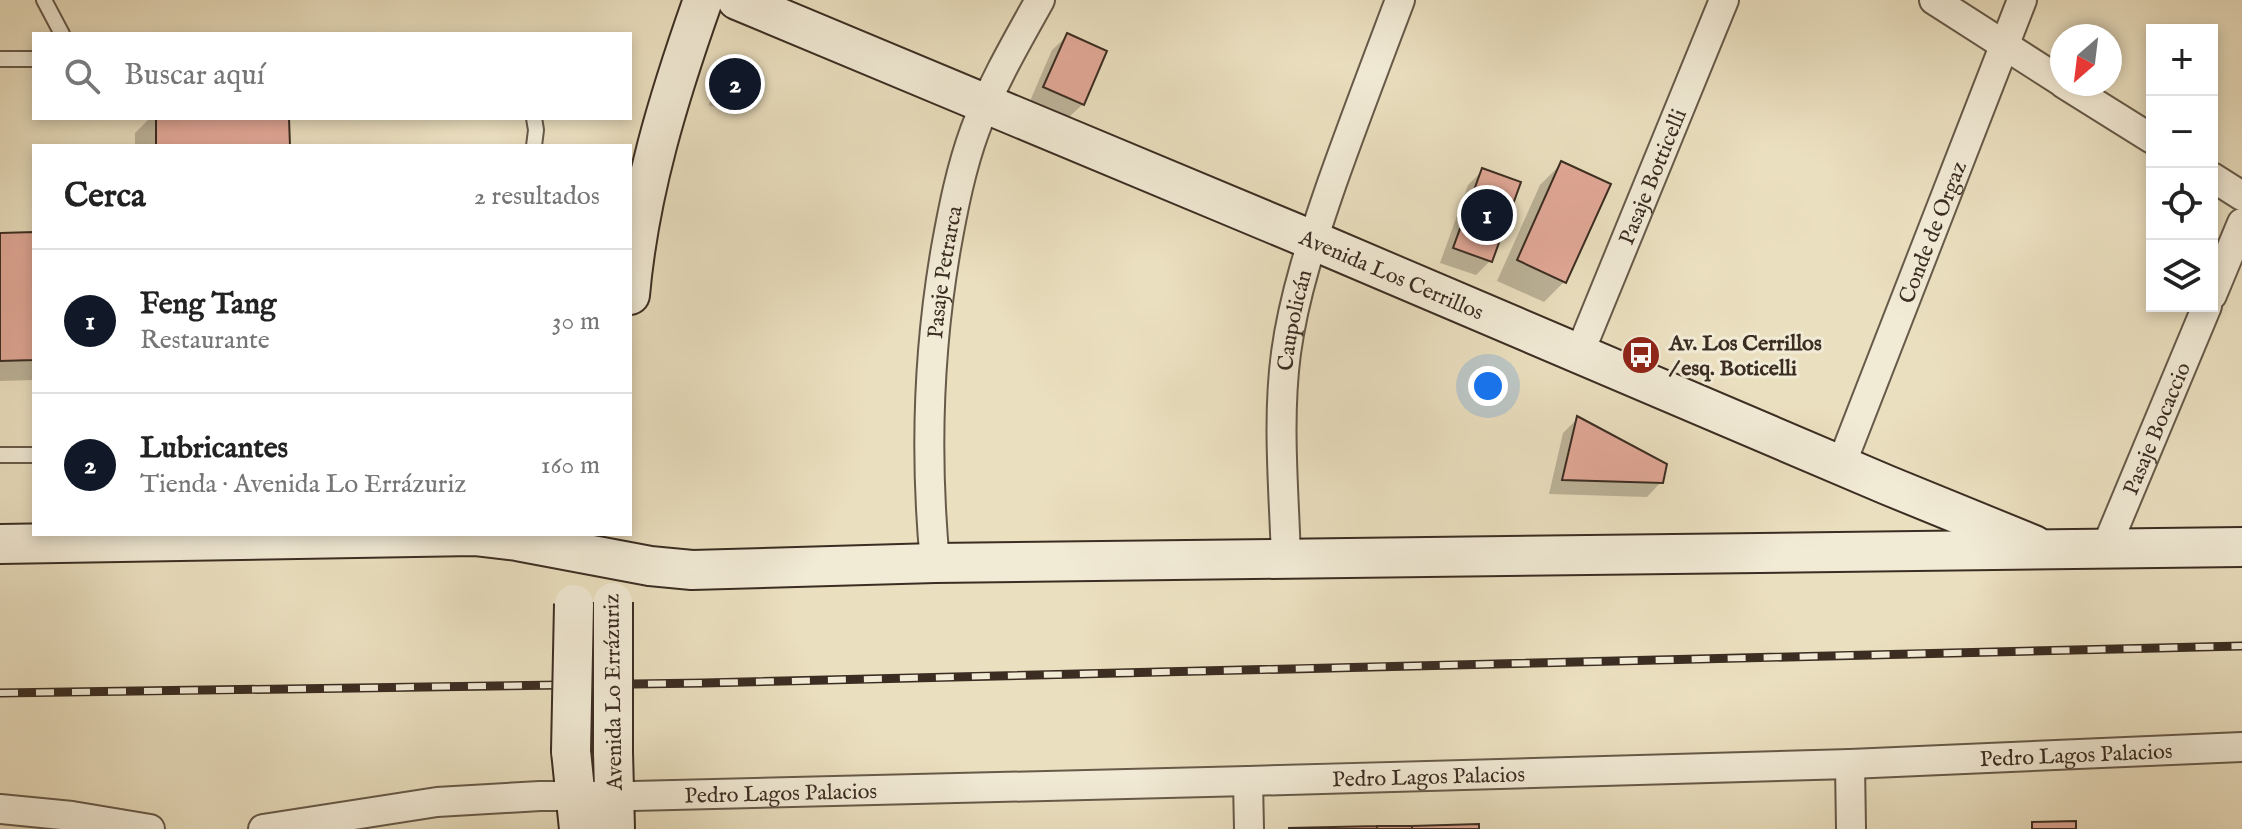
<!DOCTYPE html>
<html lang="es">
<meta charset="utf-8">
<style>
:root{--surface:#fff;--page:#f2f2f2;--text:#222;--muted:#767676;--line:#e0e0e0;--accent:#111827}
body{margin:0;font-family:"IM FELL English",serif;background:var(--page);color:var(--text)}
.controls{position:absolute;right:24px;top:24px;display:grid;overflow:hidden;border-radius:0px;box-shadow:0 4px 12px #0003}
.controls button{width:72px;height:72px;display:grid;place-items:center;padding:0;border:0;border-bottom:2px solid var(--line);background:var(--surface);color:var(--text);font:40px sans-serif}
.compass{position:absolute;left:2050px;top:24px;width:72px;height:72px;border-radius:50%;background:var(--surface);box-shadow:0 4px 12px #0003;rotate:208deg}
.you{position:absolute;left:1488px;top:386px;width:28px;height:28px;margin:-20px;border:6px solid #fff;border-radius:50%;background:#1a73e8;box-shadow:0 0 0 12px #1a73e833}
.badge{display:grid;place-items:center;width:52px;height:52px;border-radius:50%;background:var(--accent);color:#fff;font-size:26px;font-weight:700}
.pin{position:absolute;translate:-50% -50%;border:4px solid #fff;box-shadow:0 2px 8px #0006}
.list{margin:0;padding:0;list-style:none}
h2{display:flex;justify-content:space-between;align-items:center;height:104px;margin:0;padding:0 32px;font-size:34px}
h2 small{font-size:26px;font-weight:400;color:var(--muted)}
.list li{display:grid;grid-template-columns:52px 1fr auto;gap:24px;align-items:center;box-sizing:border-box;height:144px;padding:0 32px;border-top:2px solid var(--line)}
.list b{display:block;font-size:30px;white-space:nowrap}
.list p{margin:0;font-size:26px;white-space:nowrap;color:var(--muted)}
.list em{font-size:26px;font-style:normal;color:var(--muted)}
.icon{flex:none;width:44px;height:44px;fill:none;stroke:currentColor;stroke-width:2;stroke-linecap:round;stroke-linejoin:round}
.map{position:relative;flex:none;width:2242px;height:829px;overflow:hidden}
.search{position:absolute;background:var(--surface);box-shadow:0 4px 12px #0003;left:32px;top:32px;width:600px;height:88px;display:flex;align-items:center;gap:20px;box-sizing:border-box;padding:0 28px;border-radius:0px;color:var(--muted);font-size:30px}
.panel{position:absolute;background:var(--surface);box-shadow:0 4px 12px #0003;left:32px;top:144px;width:600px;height:392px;border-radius:0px}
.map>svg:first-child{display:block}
</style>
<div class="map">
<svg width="2242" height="829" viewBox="0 0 2242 829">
<rect width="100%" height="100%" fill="#eadfbf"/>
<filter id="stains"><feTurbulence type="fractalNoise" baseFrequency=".0025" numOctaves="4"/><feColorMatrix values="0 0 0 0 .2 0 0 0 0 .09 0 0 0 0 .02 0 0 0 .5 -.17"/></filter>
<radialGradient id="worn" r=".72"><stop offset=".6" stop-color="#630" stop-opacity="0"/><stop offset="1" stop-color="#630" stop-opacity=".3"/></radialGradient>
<path fill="#0003" d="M1067 36 1083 104 1068 118 1030 101 1052 50Z
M727 64 741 106 734 113 709 105 720 71Z
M150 118H287L288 146H135V133Z
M1561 164 1565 281 1544 302 1497 281 1540 185Z
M1482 171 1490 261 1476 275 1440 263 1468 185Z
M34 234V380L0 381V235Z
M1577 419 1661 482 1647 497 1549 494 1563 433Z"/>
<path fill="#e1a897" stroke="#3b2d22" stroke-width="2" d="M1067 33 1107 51 1084 105 1043 87Z
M727 62 755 71 743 107 715 98Z
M156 118H289L290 146H156Z
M1561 161 1611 184 1566 283 1517 260Z
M1482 168 1521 182 1492 262 1453 248Z
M34 232V360L0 361V233Z
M1577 416 1667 464 1663 483 1562 480Z
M2076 821V829H2032V822Z
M1479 824V829H1412V826Z
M1377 826V829L1288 828Z
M1377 826H1412V829H1377Z"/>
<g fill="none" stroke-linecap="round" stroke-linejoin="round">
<defs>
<path id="lane" d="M44 0 62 34
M0 59H34
M534 118 536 130 534 146
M0 455H34"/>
<g id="street">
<path d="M1934 0 2062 82"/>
<path d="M2064 84 2152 139"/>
<path d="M2212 177 2242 196"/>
<path d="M2212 295 2242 223"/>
<path id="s1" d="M1579 354 1724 0"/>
<path id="s2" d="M1841 465 2022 0"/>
<path id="s3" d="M2105 550 2207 306"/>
<path id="s4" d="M1286 559C1284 491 1277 421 1286 353 1294 294 1313 238 1332 183 1354 121 1377 61 1400 0"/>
<path id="s5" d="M935 563C925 458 928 352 946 248 953 209 961 168 975 130 992 84 1016 43 1040 0"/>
<path d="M1850 764 1851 829"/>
<path d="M1248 781 1249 829"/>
<path d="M0 809 72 816 150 829"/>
<path id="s6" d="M263 829 437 802 540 796H633L1248 781 1850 764 2242 747"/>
</g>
<g id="secondary">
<path id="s7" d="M737 0 1312 240 1887 485 2034 545"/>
<path d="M630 295C639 193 669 96 703 0"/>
<path d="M0 544 474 536 517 541 650 566 692 570 935 563 2242 547"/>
<path d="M571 751 579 829"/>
<path d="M613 752 615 829"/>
</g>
</defs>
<use href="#lane" stroke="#675a49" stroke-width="18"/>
<use href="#street" stroke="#675a49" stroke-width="32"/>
<use href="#secondary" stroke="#3b2d22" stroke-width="42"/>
<use href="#lane" stroke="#f1ead5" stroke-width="14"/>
<use href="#street" stroke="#f1ead5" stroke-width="28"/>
<use href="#secondary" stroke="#f1ead5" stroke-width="38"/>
<defs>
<path id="rail" d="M0 693 704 683 2242 646"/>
</defs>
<use href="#rail" stroke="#3b2d22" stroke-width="9"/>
<use href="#rail" stroke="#f1ead5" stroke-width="6" stroke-dasharray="18" stroke-linecap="butt"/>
<defs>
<path id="secondary-bridge" d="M571 751 574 604
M613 752V602"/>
</defs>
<use href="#secondary-bridge" stroke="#3b2d22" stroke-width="42" stroke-linecap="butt"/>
<use href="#secondary-bridge" stroke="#f1ead5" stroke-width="38"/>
</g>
<defs>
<symbol id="bus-disc" viewBox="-11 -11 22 22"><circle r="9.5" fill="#8f2418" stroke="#f1ead5"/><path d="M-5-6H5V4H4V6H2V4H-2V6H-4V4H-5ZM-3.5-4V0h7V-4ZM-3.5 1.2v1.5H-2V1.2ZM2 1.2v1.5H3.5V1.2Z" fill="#fff"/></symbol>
</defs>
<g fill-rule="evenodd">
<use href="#bus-disc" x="1619" y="333" width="44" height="44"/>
</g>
<g text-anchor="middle" stroke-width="6" stroke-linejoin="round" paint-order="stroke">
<g font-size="22" fill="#3b2d22" stroke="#f1ead5">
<text dy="8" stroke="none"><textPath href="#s1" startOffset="192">Pasaje Botticelli</textPath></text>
<text dy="8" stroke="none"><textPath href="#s2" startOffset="250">Conde de Orgaz</textPath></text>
<text dy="8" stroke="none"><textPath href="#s5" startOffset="292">Pasaje Petrarca</textPath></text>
<text dy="8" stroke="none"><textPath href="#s7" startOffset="710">Avenida Los Cerrillos</textPath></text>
<text dy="8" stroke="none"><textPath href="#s4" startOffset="240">Caupolicán</textPath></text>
<text dy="8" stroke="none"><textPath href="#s3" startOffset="132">Pasaje Bocaccio</textPath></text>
<text transform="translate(612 692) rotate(-91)" y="8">Avenida Lo Errázuriz</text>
<text dy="8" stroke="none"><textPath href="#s6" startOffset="1816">Pedro Lagos Palacios</textPath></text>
<text dy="8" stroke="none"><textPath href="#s6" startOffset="1168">Pedro Lagos Palacios</textPath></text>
<text dy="8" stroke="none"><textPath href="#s6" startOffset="520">Pedro Lagos Palacios</textPath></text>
</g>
<g font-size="22" font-weight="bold" fill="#3b2d22" stroke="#f1ead5" text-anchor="start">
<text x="1669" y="350">Av. Los Cerrillos<tspan x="1669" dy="25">/ esq. Boticelli</tspan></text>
</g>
</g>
<rect width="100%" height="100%" filter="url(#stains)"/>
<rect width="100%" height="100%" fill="url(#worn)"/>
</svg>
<div class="controls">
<button>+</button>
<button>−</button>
<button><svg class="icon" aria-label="locate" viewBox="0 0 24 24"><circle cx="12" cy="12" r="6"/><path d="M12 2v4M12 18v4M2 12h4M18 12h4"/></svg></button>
<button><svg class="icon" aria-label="layers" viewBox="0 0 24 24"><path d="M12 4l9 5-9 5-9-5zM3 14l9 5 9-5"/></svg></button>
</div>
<svg class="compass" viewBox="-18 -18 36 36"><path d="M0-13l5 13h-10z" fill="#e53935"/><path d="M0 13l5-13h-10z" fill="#767676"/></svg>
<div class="you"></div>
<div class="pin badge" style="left:1487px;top:215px">1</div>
<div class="pin badge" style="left:735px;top:84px">2</div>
<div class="search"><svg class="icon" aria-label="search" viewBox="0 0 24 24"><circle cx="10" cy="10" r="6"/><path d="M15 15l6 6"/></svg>Buscar aquí</div>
<section class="panel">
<h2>Cerca<small>2 resultados</small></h2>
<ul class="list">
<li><span class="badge">1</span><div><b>Feng Tang</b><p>Restaurante</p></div><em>30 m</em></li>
<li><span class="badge">2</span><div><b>Lubricantes</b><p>Tienda · Avenida Lo Errázuriz</p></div><em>160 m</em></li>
</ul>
</section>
</div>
